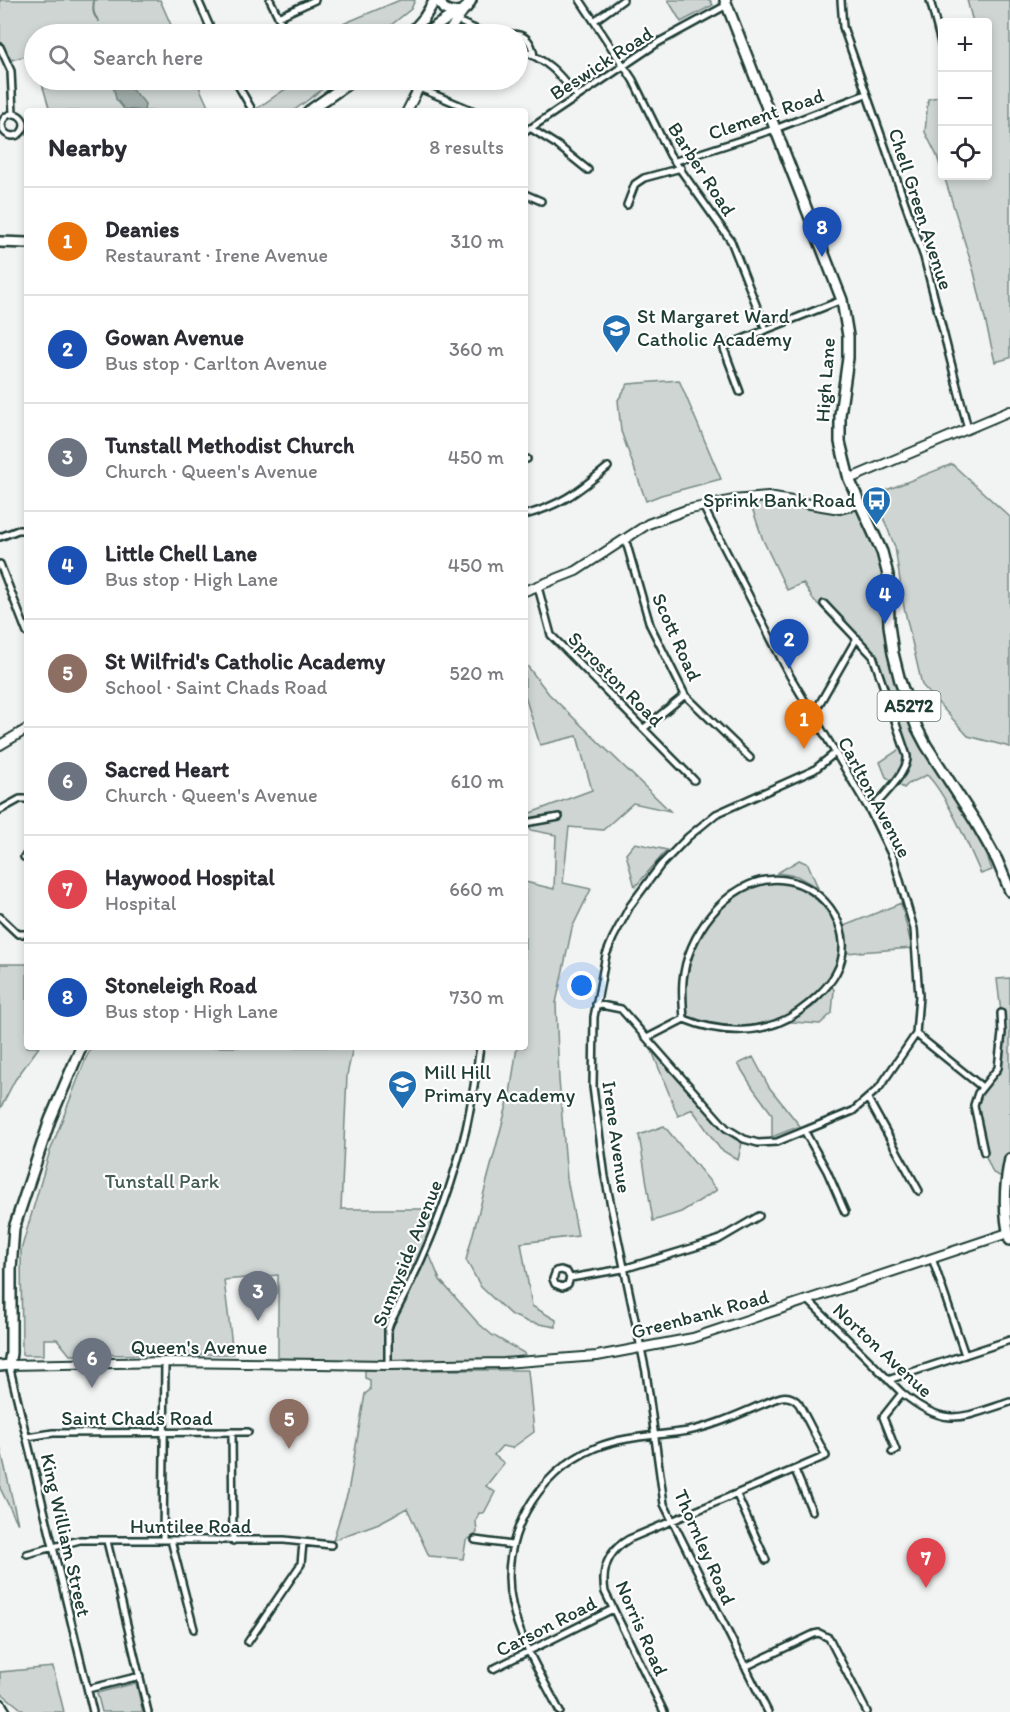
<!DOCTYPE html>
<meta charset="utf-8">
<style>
:root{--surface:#fff;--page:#f7f7f7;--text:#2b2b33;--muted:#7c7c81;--line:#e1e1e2;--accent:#1f6fb2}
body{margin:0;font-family:Itim,sans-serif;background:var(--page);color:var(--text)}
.controls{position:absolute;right:18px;top:18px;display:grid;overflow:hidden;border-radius:6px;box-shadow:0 3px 9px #0003}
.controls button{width:54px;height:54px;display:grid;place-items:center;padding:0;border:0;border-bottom:2px solid var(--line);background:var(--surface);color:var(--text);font:30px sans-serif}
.you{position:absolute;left:582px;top:986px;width:21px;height:21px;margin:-15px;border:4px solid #fff;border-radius:50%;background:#1a73e8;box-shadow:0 0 0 9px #1a73e833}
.badge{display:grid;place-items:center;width:39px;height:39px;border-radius:50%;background:var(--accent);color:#fff;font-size:20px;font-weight:700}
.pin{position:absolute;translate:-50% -50px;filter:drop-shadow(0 2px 3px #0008)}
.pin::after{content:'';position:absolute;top:32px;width:21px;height:18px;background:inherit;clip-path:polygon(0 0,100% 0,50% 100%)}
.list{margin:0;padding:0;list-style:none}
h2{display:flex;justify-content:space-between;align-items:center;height:78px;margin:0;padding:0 24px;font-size:26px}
h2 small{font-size:20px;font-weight:400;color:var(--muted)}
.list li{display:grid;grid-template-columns:39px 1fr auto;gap:18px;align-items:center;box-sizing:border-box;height:108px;padding:0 24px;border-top:2px solid var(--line)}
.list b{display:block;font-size:22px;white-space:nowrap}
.list p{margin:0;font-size:20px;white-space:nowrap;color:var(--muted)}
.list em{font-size:20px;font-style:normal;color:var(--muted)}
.icon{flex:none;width:33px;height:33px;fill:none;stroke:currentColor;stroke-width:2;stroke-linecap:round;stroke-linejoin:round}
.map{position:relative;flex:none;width:1010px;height:1712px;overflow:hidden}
.search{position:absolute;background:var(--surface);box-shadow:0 3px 9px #0003;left:24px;top:24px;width:504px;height:66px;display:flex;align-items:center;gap:15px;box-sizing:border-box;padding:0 21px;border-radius:33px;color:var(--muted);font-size:22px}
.panel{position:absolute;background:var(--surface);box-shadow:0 3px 9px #0003;left:24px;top:108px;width:504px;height:942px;border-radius:6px}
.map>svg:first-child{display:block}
</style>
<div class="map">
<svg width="1010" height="1712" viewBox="0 0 1010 1712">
<rect width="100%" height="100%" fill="#f2f3f3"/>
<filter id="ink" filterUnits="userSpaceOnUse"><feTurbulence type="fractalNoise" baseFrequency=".0167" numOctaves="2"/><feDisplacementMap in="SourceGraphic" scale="12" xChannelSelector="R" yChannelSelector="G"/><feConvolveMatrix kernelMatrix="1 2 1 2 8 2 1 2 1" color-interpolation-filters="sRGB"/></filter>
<g filter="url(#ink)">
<path fill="#ced5d3" stroke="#768984" stroke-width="1.5" d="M0 0H160L175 34H34V54L7 61 0 46Z
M400 0H415L411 9 380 34H319Z
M668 0H710L713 5 681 22Z
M967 0H1010V358L995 362 974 272 944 176H988V22H973Z
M41 80H196L210 111H50Z
M299 80H335L293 111H253Z
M942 96V172L937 156 925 132 928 99Z
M679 380 721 479 661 495 646 501 621 431 618 400 628 384Z
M952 464 1010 517V747L968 736 922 685 904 607 895 547 874 495Z
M768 497 829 507 859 504 882 552 889 625 917 728 975 821 992 870 981 874C969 847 947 795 927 775L908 784 904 788 886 777 880 762 903 747 870 658 813 599 803 583 787 590 763 540 749 499Z
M525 663 549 694 670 811 633 803 603 830 569 827 563 883 591 889 572 928 556 1003 559 1080 567 1179 578 1236 521 1243 532 1306 556 1320V1327L528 1322 510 1314 481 1287 466 1260 510 1094 517 1047H525V882L554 889 556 835 531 830 525 815 592 790 577 736 540 745 525 696Z
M635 843 667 850 635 887 626 854Z
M799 860 808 864 818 888 797 876 777 873Z
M785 880 817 893 840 927 842 953 836 974 811 1001 773 1024 741 1032 684 1019 683 975 693 944 708 919 731 897 760 881Z
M901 903 912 948 846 953 844 926Z
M0 964H27V1047H39L15 1080 0 1109Z
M1010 978V1159L1006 1179 993 1173 984 1152 974 1105 978 1093 998 1068 1002 1021 997 979Z
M832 986 834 990 832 1013 820 1024 791 1022 814 1006Z
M92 1047H353L347 1075 341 1209H442L425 1254 430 1256 440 1280 478 1323 492 1335 524 1353 528 1361 278 1362V1275L224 1280 233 1354 70 1355 57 1339H44V1355H22L21 1250 49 1154 86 1058Z
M652 1051 725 1133 742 1143 738 1160 720 1149 692 1109 678 1116Z
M753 1057 769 1087 800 1126 772 1137V1114L753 1088 738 1064Z
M664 1126 717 1190 681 1212 653 1221 639 1135Z
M365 1370H528L534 1432 512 1448 502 1446 494 1455 504 1463 486 1486 495 1492 484 1513H479L476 1521 477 1533 466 1541 463 1559 429 1556 407 1508 379 1523 333 1540 348 1492 365 1394 370 1390V1380L365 1378Z
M0 1446 18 1524 0 1488Z
M53 1667 64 1712H25L0 1692V1672Z
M136 1683 143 1712H102L97 1693Z"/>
<path fill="#a1adaa" stroke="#6d807b" stroke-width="1.5" d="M112 80H125C129 91 139 94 145 104L144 111 124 109 116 99Z"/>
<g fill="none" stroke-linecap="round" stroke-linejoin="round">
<path stroke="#6d807b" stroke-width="2" d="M94 0C93 10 92 14 99 21"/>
<defs>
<path id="street" d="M198 0 213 34
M270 0 287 34
M580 0 633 80 670 155 731 241 766 330
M841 0 843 27 924 257 968 429
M930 0 942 47
M278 17 315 0
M594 21 623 0
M462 23 486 34
M512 34C526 34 532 42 534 56
M0 47 11 71 13 114
M518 48C549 62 556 70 577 96
M235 80 251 108
M419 88 474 111
M2 125a11 11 0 1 1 22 0a11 11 0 1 1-22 0Z
M530 128 557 145 588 170
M525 132 659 42 727 5
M676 161 775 129 866 94
M525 194 541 201
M627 205 635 184 644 178 681 168
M740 392 724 349 730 344 842 300
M525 459H527
M525 515C564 504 578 491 608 467
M0 537 18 530H27
M625 538 650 625 685 695 750 758
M0 564 27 633
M538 587 551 635 694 780
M824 604 873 656 907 756C909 772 880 799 870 811
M813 715 857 638
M644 728 685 695
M0 810 20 799H27
M525 823 559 817
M24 857 27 855
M0 917 18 934H27
M596 1004 621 1009 726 1128 744 1139 758 1143 777 1142 853 1111 879 1088 916 1034 919 996 914 929 894 860 870 811 790 676 703 506
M916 1034 982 1087
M647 1038 684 1019C683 1004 681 988 684 973 691 928 735 872 785 880 826 886 858 934 836 973 828 988 811 1003 798 1012 764 1036 721 1034 684 1019
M868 1099 919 1191
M805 1132 827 1171 845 1212
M984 1152 974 1105 978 1093 998 1068 1002 1033 1001 1013
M932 1258 965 1355
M570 1278 567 1272 561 1270 556 1271 553 1279 555 1284 562 1287 568 1284 570 1278 623 1269 718 1240 759 1216
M809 1301 902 1393C946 1429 960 1418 1010 1402
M9 1365 93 1712
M388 1365V1329L390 1323C423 1262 450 1197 466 1129 472 1102 476 1074 480 1047
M888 1380 1010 1340
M232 1432 233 1541
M27 1437 53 1433 248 1432
M892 1452 896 1450 883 1417 902 1393
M795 1470 812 1511
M737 1495 766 1560
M163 1540 165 1363
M171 1540 194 1629
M475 1540 512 1545
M107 1541 148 1712
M27 1554 80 1540H284L331 1545
M248 1642 301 1564 303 1543
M745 1667 814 1634 819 1633 829 1638 867 1712
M493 1669 613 1609
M88 1689 140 1676
M560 1712C543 1678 520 1642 512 1604 498 1541 535 1473 595 1448 624 1436 657 1436 688 1431 719 1425 749 1409 778 1398 786 1395 793 1397 799 1404L826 1456 629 1539C608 1551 601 1569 605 1592L664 1712
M768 1712 664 1504 646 1372 605 1177 593 1087 594 1017 606 955 613 938 630 906 660 866 688 837 716 814 814 770 835 753"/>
<path id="secondary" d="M447 34 464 10
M407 111 423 80
M849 479 1010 411
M525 591 576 571 648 524 686 510 733 500 768 497 840 509 859 504
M0 745 27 729
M9 1365 169 1362 388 1365 504 1363 597 1356 693 1338 1008 1233"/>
<path id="primary" d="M438 0 444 9C456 15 466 12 471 0
M725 0 842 300 848 336V358L840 415V442L849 479 882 552 888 575 889 625 893 653 900 681 917 728 926 745 975 821 997 860 1010 891
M410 34 424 18 435 0
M424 34 456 13
M309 111 353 80
M0 242 27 243
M1010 1159C1004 1187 1003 1212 1010 1240
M0 1366 9 1365 11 1353V1269L14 1228 50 1120 81 1047
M0 1704 5 1712"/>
</defs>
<use href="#street" stroke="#1f3d34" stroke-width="10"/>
<use href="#secondary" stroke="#1f3d34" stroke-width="12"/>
<use href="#primary" stroke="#1f3d34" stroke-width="14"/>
<use href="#street" stroke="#fff" stroke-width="5"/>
<use href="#secondary" stroke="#fff" stroke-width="8"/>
<use href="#primary" stroke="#fff" stroke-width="9"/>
</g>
</g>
<defs>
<symbol id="school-pin" viewBox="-11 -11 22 30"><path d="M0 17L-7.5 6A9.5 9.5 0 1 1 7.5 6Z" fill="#1f6fb2" stroke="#fff"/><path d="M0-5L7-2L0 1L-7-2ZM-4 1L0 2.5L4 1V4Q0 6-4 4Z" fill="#fff"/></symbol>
<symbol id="bus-pin" viewBox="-11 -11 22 30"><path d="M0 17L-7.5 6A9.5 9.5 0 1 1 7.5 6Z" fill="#1f6fb2" stroke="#fff"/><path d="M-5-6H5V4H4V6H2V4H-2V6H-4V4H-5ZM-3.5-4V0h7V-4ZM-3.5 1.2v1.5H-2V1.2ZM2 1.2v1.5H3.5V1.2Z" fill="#fff"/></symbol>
</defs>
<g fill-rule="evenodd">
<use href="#school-pin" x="600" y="312" width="33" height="45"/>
<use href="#bus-pin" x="860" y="484" width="33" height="45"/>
<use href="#school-pin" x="386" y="1068" width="33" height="45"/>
</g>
<g text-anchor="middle" stroke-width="4.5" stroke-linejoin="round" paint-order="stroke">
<rect fill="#fff" stroke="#627771" stroke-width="1.5" x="877.5" y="691" width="63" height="30" rx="4.5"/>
<g font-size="18" font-weight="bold" fill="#1f3d34">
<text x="909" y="712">A5272</text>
</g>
<g font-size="20" fill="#1f3d34" stroke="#fff">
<text transform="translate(601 63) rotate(-33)" y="7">Beswick Road</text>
<text transform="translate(766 114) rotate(-19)" y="7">Clement Road</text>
<text transform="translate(702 169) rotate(57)" y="7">Barber Road</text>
<text transform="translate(921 209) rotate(72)" y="7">Chell Green Avenue</text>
<text transform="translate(825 380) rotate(-86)" y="7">High Lane</text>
<text transform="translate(677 637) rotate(66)" y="7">Scott Road</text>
<text transform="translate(616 679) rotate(45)" y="7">Sproston Road</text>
<text transform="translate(875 797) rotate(62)" y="7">Carlton Avenue</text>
<text transform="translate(617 1137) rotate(82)" y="7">Irene Avenue</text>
<text transform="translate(407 1253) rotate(-68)" y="7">Sunnyside Avenue</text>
<text transform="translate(700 1314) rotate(-15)" y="7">Greenbank Road</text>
<text x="199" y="1354">Queen's Avenue</text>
<text transform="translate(883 1350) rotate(43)" y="7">Norton Avenue</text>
<text x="137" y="1425">Saint Chads Road</text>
<text x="191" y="1533">Huntilee Road</text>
<text transform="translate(66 1535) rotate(77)" y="7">King William Street</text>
<text transform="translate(705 1547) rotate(66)" y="7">Thornley Road</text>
<text transform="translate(546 1626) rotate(-27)" y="7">Carson Road</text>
<text transform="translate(642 1628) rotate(66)" y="7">Norris Road</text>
</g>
<g font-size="20" fill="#1f3d34" stroke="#fff" text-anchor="start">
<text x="637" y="323">St Margaret Ward<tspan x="637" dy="23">Catholic Academy</tspan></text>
<text x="856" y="507" text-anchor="end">Sprink Bank Road</text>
<text x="424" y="1079">Mill Hill<tspan x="424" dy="23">Primary Academy</tspan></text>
</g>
<g font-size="20" fill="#425b54" stroke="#fff">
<text x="162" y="1188">Tunstall Park</text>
</g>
</g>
</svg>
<div class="controls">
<button>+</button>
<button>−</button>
<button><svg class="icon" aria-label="locate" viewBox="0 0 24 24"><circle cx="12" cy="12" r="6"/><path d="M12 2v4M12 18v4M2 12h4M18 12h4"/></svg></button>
</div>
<div class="you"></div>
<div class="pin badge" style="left:804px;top:749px;background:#e8710a">1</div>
<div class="pin badge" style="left:789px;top:669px;background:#1a4fb4">2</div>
<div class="pin badge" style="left:258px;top:1321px;background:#6b7280">3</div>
<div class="pin badge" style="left:885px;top:624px;background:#1a4fb4">4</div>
<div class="pin badge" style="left:289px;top:1449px;background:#8d6e63">5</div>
<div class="pin badge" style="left:92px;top:1388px;background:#6b7280">6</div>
<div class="pin badge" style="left:926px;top:1588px;background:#e0444e">7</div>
<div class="pin badge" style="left:822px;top:257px;background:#1a4fb4">8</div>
<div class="search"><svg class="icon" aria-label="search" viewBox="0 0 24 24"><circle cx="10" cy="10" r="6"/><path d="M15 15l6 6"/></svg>Search here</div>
<section class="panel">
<h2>Nearby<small>8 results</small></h2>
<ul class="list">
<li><span class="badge" style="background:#e8710a">1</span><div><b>Deanies</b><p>Restaurant · Irene Avenue</p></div><em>310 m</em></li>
<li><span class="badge" style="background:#1a4fb4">2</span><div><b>Gowan Avenue</b><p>Bus stop · Carlton Avenue</p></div><em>360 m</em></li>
<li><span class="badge" style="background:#6b7280">3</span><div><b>Tunstall Methodist Church</b><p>Church · Queen's Avenue</p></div><em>450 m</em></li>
<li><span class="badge" style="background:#1a4fb4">4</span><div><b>Little Chell Lane</b><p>Bus stop · High Lane</p></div><em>450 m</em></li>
<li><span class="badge" style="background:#8d6e63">5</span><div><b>St Wilfrid's Catholic Academy</b><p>School · Saint Chads Road</p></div><em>520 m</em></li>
<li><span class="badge" style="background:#6b7280">6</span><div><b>Sacred Heart</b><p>Church · Queen's Avenue</p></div><em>610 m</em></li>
<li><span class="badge" style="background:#e0444e">7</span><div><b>Haywood Hospital</b><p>Hospital</p></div><em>660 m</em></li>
<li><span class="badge" style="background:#1a4fb4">8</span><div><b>Stoneleigh Road</b><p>Bus stop · High Lane</p></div><em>730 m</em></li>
</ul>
</section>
</div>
